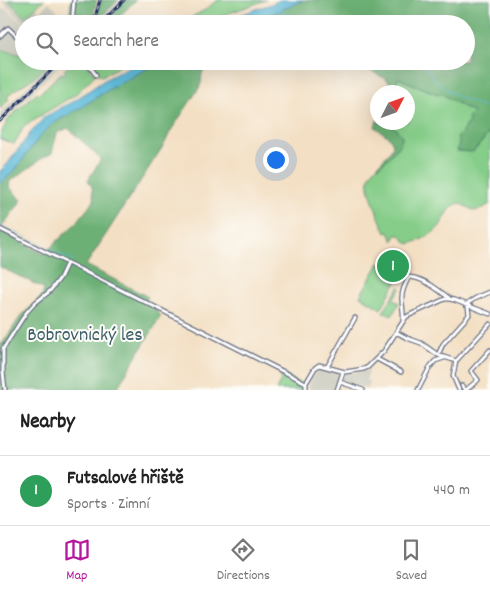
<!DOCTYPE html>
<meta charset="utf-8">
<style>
:root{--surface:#fff;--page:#f2f2f2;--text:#222;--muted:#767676;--line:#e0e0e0;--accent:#b5179e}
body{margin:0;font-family:Dekko,sans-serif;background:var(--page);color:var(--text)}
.compass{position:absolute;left:370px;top:85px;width:45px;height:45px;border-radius:50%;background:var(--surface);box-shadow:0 5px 20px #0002;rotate:48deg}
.you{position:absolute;left:275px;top:159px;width:18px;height:18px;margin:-12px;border:4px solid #fff;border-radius:50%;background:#1a73e8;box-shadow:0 0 0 8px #1a73e833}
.badge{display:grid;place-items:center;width:32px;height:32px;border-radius:50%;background:var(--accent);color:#fff;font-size:16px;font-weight:700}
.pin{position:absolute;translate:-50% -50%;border:2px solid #fff;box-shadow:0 1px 5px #0006}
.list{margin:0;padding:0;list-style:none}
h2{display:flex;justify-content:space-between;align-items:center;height:65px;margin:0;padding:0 20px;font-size:21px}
h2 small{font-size:16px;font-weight:400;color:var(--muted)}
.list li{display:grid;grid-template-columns:32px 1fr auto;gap:15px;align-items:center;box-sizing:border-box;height:70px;padding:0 20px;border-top:1px solid var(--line)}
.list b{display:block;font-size:19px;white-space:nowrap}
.list p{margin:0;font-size:16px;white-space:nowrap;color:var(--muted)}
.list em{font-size:16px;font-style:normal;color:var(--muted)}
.icon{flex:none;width:28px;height:28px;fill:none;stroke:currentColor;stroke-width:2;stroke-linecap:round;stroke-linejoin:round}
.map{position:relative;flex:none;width:490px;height:390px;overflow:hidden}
.search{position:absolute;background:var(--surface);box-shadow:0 5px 20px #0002;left:15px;right:15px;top:15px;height:55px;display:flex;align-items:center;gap:12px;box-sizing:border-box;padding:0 18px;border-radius:28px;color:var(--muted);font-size:19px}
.sheet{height:135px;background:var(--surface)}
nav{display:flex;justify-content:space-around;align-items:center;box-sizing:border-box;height:70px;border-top:1px solid var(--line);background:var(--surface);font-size:14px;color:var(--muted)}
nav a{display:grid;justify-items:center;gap:2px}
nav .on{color:var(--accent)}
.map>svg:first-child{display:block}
</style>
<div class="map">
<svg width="490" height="390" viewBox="0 0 490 390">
<rect width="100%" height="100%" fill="#fdfcf7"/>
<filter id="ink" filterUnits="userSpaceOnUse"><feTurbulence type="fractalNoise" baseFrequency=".02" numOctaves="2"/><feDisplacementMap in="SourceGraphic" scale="10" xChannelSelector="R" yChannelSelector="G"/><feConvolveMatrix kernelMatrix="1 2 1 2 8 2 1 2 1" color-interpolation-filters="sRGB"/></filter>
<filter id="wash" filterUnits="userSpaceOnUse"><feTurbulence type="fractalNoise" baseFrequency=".0096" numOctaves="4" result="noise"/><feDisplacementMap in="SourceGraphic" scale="20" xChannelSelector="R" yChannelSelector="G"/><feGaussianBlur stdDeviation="1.12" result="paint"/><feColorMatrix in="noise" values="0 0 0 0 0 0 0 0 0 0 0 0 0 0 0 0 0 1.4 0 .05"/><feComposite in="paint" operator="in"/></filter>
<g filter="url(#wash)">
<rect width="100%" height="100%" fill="#f3dfc3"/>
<path fill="#c6c5b8" d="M1 0H8L25 17 36 8 40 11 49 2 66 20 62 24H24Z
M119 0H127L102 24H92Z
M0 8 7 9 24 25V56L0 49Z
M53 61H64L0 124V113Z
M318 366 343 374 368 370 369 371 366 380 370 382 367 389 343 381 339 383 336 390H310L308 386Z"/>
<path fill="#86cd89" stroke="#507e74" d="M8 0H44L25 17Z
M218 0H266L210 20 202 24H178L205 10 207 8Z
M0 49 24 56V61H52L36 76 8 95V101L0 109Z
M74 61H87L89 68 95 75 76 94 25 125 14 144 0 139V135L7 122H5L37 92 39 94 61 73 63 74 66 72 64 70Z
M103 61H129L102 76 96 73 93 67Z
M398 78 437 94 440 92C451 99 462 107 473 112L469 122 465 126 457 151 476 149 490 132V204L483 208 475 211 459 203C448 207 446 218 439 227 431 236 420 241 408 244L400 235H396L393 241 389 232 386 233C381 222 366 189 369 179 370 174 374 169 378 165V167L381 165 401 143 387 123 408 122V92H392Z
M379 263 400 275 381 309 360 296Z
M399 287 401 288 393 299 399 303 392 316 386 312 385 313 383 312Z
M281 375H284L304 385 303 390H276L281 380Z"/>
<path fill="#6cb075" stroke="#44706a" d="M71 0H97L92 19 88 24H69Z
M101 0H118L93 24Z
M126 0H136L111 24H102Z
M303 0H490V132L473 152 457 151 459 143 457 138C463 133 464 127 469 122L468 119 473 112C462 107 451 99 440 93L437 94 398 78 392 92H388L390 85 388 80 352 61H466V24H243L275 13Z
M161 61H209L202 73 201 83 199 88 170 132 165 143 86 265 148 297 146 300 161 316 116 390H1L0 344H2L21 316 42 296 44 290 43 288 0 267V231L44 254 76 223 94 201 92 187 88 180 101 159 68 128 57 133 52 153 44 157 9 182 11 189 22 200 0 229V184L15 170 39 137 52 124 80 108 111 88Z
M377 120 378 122C385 122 390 124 396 129 399 132 403 135 402 139 401 146 384 163 378 167V165L389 153 393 145C391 136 382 133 375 127Z"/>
<path fill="#59b7d7" stroke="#3a739a" d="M280 0H303L275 13 243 24H213L271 4Z
M140 61H161L111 88 80 108 52 124 39 137 15 170 0 184V171L8 163 32 131 46 116 75 100 106 79Z"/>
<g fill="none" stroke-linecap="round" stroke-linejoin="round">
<path stroke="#59b7d7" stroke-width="1" d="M278 11 317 24
M421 61C426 66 428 72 433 77 445 92 472 104 490 109
M42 116 46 118
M0 225 74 261"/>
</g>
</g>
<g filter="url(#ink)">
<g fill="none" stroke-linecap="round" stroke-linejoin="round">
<path stroke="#c8bcaf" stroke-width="3" stroke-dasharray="3 1.5" stroke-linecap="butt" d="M458 382 462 386"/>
<defs>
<path id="street" d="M72 24 74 0
M0 36 8 28 24 43
M89 61 90 67 96 75
M0 229 306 383
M465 305 476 298 490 292
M403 320C404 313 402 307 402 300 401 292 405 284 409 277 424 278 437 289 449 298
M396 332 407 338 421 343 438 355 456 361
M438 355 443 344 469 315 468 307
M377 359 401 372
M456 361 490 324
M456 361 453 376 459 390
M327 367 355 318
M340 382 363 390
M306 383 315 368 319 365 345 372 364 369 368 367 384 351 406 317 414 313 445 299H449L454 300 490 314
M462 386 465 390
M5 390 3 372V349L26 313 35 303 50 291 60 278 67 263
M306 390V383
M337 390 343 372
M418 390 430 367 435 361 444 358
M466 390 478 380 471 371 490 350"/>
</defs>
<use href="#street" stroke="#676d81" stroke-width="5.5"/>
<use href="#street" stroke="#fff" stroke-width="3"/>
<defs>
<path id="rail" d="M91 24 96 14 100 0
M100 24 124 0
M0 121 61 61"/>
</defs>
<use href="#rail" stroke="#1b2f5e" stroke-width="3"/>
<use href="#rail" stroke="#fdfcf7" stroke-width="1" stroke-dasharray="4" stroke-linecap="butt"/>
</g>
</g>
<g text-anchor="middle" stroke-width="4" stroke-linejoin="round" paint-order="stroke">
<g font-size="20" fill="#3b5e6b" stroke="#fdfcf7">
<text x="85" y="340">Bobrovnický les</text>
</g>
</g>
</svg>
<svg class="compass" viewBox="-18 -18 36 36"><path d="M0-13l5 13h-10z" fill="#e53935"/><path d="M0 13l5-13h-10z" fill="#767676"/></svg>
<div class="you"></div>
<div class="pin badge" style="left:393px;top:266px;background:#2e9e5b">1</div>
<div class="search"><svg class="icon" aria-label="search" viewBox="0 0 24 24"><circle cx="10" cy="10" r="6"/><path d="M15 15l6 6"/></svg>Search here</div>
</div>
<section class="sheet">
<h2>Nearby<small></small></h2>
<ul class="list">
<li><span class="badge" style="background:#2e9e5b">1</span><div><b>Futsalové hřiště</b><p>Sports · Zimní</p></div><em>440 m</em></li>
</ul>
</section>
<nav>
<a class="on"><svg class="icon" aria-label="map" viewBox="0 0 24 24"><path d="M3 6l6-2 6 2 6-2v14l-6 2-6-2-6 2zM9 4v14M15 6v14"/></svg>Map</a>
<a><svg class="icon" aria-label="directions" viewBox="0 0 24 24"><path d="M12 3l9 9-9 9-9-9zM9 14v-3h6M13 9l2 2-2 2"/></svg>Directions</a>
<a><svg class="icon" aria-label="saved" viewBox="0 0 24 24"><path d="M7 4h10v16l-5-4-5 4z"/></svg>Saved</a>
</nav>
